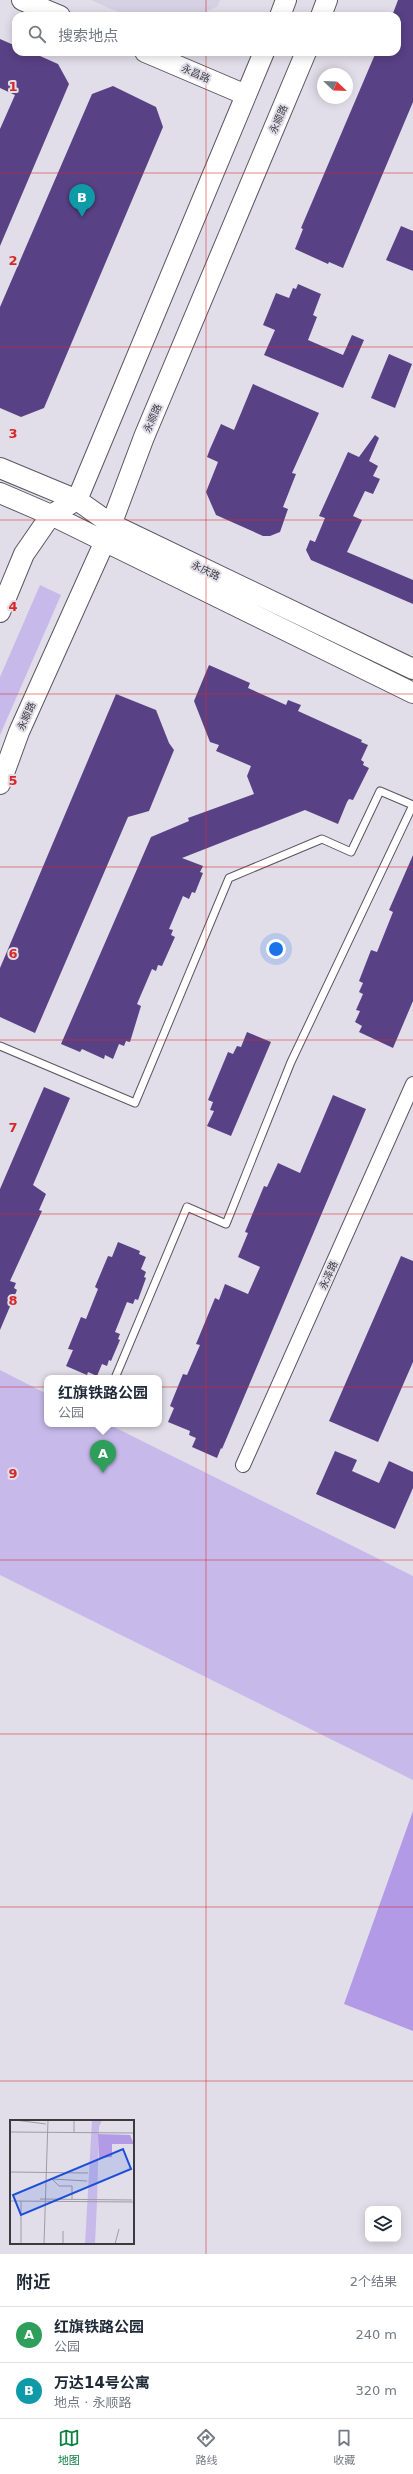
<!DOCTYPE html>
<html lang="zh">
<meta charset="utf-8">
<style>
:root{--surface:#fff;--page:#f6f6f7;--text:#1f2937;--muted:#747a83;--line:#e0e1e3;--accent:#0b8043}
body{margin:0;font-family:"DejaVu Sans","Noto Sans SC",sans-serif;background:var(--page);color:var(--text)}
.controls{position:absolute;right:12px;bottom:12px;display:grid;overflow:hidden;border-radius:8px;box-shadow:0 2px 10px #0003}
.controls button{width:36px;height:36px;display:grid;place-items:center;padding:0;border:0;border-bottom:1px solid var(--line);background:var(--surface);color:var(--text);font:20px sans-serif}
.compass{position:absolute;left:317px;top:68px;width:36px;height:36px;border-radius:50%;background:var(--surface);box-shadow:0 2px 10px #0003;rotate:113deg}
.you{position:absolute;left:276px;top:949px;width:14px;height:14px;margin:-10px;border:3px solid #fff;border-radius:50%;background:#1a73e8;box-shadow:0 0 0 6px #1a73e833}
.badge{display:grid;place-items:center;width:26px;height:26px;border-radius:50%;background:var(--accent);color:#fff;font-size:13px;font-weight:700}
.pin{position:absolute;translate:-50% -33px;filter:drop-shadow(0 1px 2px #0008)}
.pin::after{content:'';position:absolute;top:21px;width:14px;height:12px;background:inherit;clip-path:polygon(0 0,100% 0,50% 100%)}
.popup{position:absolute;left:44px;top:1375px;width:118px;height:52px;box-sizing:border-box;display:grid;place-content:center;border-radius:8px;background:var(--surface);filter:drop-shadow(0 1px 3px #0005);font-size:13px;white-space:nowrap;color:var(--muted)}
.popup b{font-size:15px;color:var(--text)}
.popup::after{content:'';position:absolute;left:50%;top:100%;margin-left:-8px;border:8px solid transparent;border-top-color:var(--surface)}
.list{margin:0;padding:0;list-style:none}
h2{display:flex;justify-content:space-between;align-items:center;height:52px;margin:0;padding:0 16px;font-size:17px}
h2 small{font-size:13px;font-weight:400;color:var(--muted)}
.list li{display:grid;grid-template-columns:26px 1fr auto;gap:12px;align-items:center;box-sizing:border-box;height:56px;padding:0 16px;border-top:1px solid var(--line)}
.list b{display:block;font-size:15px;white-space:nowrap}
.list p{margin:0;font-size:13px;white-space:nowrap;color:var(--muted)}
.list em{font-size:13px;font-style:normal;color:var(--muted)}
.icon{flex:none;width:22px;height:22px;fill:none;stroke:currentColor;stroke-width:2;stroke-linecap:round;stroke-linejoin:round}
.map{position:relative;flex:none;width:413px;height:2254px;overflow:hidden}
.search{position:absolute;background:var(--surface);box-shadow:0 2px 10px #0003;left:12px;right:12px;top:12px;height:44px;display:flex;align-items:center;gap:10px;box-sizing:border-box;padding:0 14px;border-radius:12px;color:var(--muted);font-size:15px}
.sheet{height:164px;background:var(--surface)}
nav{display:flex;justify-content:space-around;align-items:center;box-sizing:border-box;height:56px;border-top:1px solid var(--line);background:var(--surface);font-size:11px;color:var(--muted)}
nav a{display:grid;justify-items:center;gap:2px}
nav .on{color:var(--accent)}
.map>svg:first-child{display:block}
</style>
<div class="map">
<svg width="413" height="2254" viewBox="0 0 413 2254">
<rect width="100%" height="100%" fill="#e1dee9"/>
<path fill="#d6d1e3" d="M91 0H220L218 6 197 16H127Z"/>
<path fill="#c7baeb" d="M40 585 61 595 0 735V677Z
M0 1370 47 1394V1424H108L413 1576V1780L0 1575Z"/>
<path fill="#b29ae7" d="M413 1811V2031L344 2004Z"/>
<path fill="#594185" d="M398 0H413V102L343 268 329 262 328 264 295 249 303 229 301 228 376 52H397V16H392Z
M0 39 16 46V52H31L58 64 69 84 0 246V129L15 95 0 88Z
M113 86 156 107 163 127 44 408 21 417 0 408V307L92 94Z
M401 226 413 231V271L386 260Z
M298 284 321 294 313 315 317 317 308 340 343 355 352 335 364 340 343 388 264 355 275 330 263 325 276 293 289 298 293 288 296 289Z
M389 354 412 364 395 408 371 398Z
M253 384 319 413 292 473 296 474 283 507 288 509 280 532 270 536H263L216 515 206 492 218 462 207 457 210 449 221 424 234 430Z
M375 435 379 438 369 461 378 466 373 476 380 479 373 494 365 491 364 493 353 516 362 520 347 552 413 580V604L311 560 306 550 310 540 315 542 325 518 319 516 348 452 359 457Z
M209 665 250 683 248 688 286 705 288 700 301 705 298 711 362 740 361 742 368 745 361 760 364 762 363 765 369 768 353 800 349 799 347 802 338 824 305 810 182 858 203 866 200 872 203 873 195 893 192 892 189 899 183 896 169 929 173 930 171 935 175 937 162 966 158 965 156 971 152 969 137 1004 141 1006 130 1042 126 1041 124 1046 119 1044 113 1059 105 1055 104 1059 82 1049 80 1052 61 1044 151 837 189 821 188 818 254 794 247 776 251 766 216 751 219 745 210 742 194 701Z
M116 694 156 710 169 743 174 750 149 811 128 817 35 1033 0 1017V968Z
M413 855V1001L393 1048 359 1032 362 1026 355 1022 360 1011 356 1010 363 994 359 992 363 983 359 981 371 950 377 952 393 912 389 910Z
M247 1032 271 1042 231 1136 207 1126 214 1111 210 1110 213 1102 208 1100 228 1052 233 1054 237 1046 241 1047Z
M44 1087 70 1098 33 1185 46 1194 39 1210 42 1211 10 1281 16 1283 14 1288 17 1290 0 1330V1189Z
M333 1095 366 1109 222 1449 221 1448 217 1458 192 1447 196 1438 189 1435 190 1431 168 1422 174 1408 170 1406 183 1374 187 1375 200 1345 196 1344 215 1298 219 1300 225 1284 248 1294 260 1267 238 1257 248 1233 245 1232 264 1186 267 1187 278 1163 300 1173Z
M118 1242 140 1251 139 1254 146 1257 141 1269 146 1272 144 1277 146 1278 138 1300 135 1299 133 1304 127 1302 115 1332 120 1334 118 1339 120 1340 111 1361 109 1360 107 1366 102 1364 97 1376 88 1372 87 1375 66 1366 73 1350 68 1349 81 1317 86 1319 98 1289 95 1287 108 1256 112 1257Z
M401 1256 413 1261V1362L378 1442 329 1421Z
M335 1451 357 1460 352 1471 379 1483 389 1461 413 1472V1488L395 1529 316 1494Z"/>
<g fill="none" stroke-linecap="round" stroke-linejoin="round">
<defs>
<path id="lane" d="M0 1046 135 1103 229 878 322 839 351 852 380 791 413 805 291 1062 226 1224 187 1207 115 1378"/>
<path id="street" d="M243 1465 413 1084"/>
<path id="secondary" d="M22 0 60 16
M280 16 286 0
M321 16 327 0
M145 52 246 95
M0 468 77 500 111 524 413 669
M0 493 51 515 413 693
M0 612 24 554 51 515 77 500 264 52
M0 784 19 732 105 541 144 437 306 52"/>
</defs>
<use href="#lane" stroke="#5a5761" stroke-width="9"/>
<use href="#street" stroke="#5a5761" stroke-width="16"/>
<use href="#secondary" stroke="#5a5761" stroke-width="22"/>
<use href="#lane" stroke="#fff" stroke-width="7"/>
<use href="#street" stroke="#fff" stroke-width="14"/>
<use href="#secondary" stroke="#fff" stroke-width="20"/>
</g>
<path fill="none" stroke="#d62828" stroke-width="1" stroke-opacity="0.55" d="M206 0V16M206 52V2254M0 173H413M0 347H413M0 520H413M0 694H413M0 867H413M0 1040H413M0 1214H413M0 1387H413M0 1560H413M0 1734H413M0 1907H413M0 2081H413"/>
<g text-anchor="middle" stroke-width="4" stroke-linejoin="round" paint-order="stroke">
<g font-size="10" fill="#3b3a3f" stroke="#e1dee9">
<text transform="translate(196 73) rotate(23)" y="4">永昌路</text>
<text transform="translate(278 119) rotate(-67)" y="4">永顺路</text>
<text transform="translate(152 418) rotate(-67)" y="4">永顺路</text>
<text transform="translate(206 570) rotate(26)" y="4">永庆路</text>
<text transform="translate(26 716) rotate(-66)" y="4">永顺路</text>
<text transform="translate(328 1275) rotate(-66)" y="4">永泽路</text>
</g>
</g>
<g transform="translate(10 2120)">
<rect width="124" height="124" fill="#e1dee9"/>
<path d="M82 0H92L89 7 87 82 85 124H75Z" fill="#c7baeb"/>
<path d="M88 14 120 15 124 24H102V37L89 38Z" fill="#b29ae7"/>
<path fill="none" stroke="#9f9ca5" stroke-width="1" d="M5 0 36 4M0 12 124 13M64 13V0M0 52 78 53M30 79 122 80M62 79V66H49L42 59 77 61M0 81 124 82M11 81V124M53 111V124M34 124 38 0M105 124 109 109"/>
<path fill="#1d4ed8" fill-opacity="0.15" stroke="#1d4ed8" stroke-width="2" d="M113 29 121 49 11 95 3 75Z"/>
<rect width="124" height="124" fill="none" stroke="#3b3a3f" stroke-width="2"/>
</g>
<g font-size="13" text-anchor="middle" font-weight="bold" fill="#d62828" stroke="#e1dee9" stroke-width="4" stroke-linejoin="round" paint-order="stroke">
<text x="13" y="91">1</text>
<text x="13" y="265">2</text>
<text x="13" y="438">3</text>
<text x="13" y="611">4</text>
<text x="13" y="785">5</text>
<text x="13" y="958">6</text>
<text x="13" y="1132">7</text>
<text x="13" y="1305">8</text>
<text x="13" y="1478">9</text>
</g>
</svg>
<div class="controls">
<button><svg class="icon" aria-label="layers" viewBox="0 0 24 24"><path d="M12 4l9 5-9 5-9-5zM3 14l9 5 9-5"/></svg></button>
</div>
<svg class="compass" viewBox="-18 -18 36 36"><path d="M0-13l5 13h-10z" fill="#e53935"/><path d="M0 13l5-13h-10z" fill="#747a83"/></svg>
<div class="you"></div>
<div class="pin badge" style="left:103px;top:1473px;background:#2e9e5b">A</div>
<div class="popup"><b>红旗铁路公园</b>公园</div>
<div class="pin badge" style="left:82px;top:217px;background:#0f9aa8">B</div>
<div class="search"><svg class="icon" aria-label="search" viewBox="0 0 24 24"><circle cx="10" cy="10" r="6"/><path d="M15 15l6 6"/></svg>搜索地点</div>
</div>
<section class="sheet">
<h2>附近<small>2个结果</small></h2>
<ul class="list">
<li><span class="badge" style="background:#2e9e5b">A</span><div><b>红旗铁路公园</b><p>公园</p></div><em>240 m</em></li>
<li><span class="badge" style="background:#0f9aa8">B</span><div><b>万达14号公寓</b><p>地点 · 永顺路</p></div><em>320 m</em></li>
</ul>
</section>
<nav>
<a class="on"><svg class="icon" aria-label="map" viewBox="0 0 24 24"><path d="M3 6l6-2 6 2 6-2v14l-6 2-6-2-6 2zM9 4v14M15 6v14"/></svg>地图</a>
<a><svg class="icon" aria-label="directions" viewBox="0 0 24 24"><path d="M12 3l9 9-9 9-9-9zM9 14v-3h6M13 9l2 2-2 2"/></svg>路线</a>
<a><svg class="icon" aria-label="saved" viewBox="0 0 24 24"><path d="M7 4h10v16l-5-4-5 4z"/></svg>收藏</a>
</nav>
